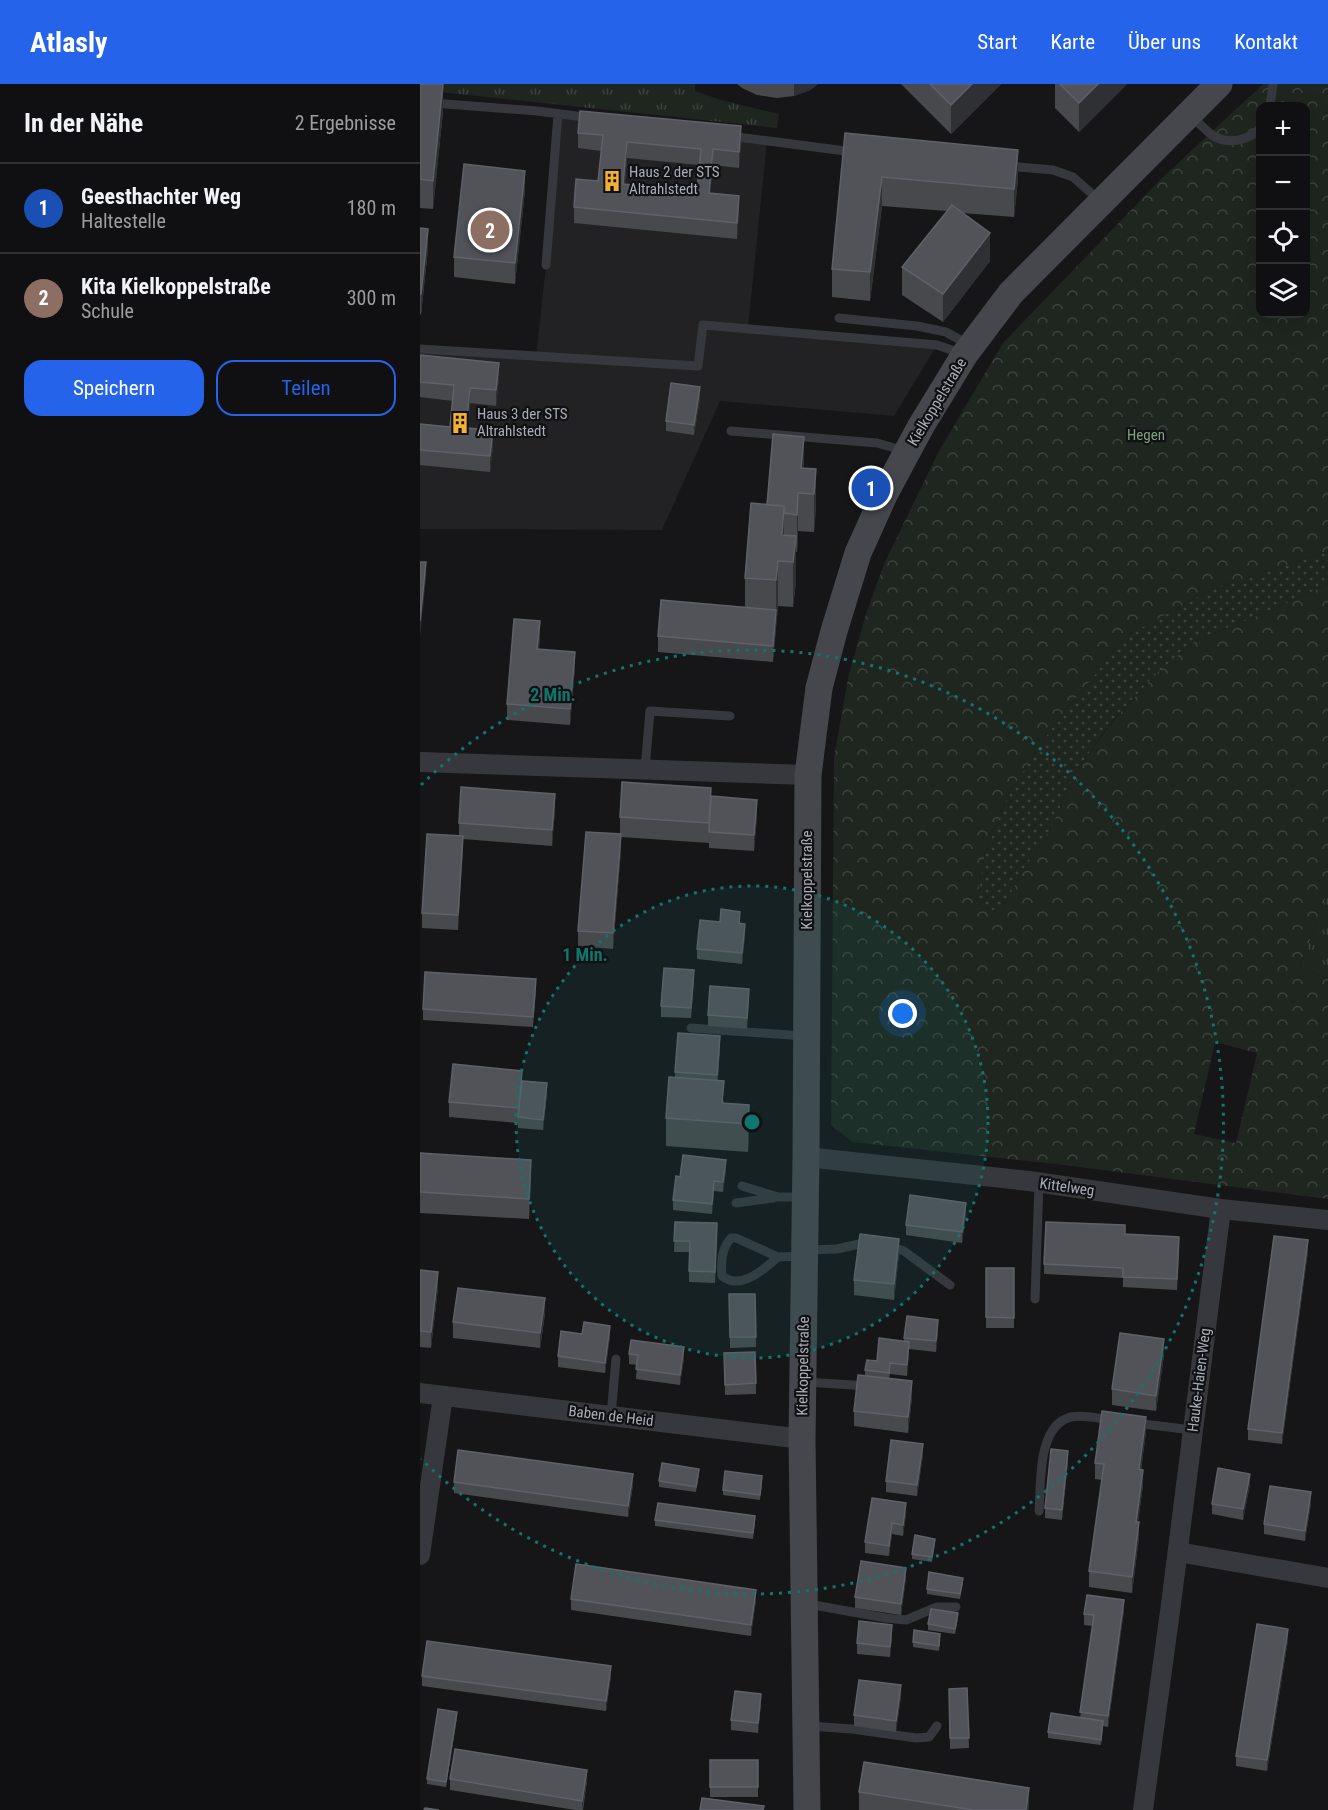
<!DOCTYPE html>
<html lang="de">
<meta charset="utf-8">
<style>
:root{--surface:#101012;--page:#19191b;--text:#f1f3f6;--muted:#9c9d9f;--line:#303032;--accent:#2563eb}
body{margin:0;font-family:"Roboto Condensed",sans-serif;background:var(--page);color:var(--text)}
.controls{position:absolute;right:18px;top:18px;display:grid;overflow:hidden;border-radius:12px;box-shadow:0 6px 24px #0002}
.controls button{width:54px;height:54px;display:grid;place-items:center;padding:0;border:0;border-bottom:2px solid var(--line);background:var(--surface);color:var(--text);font:30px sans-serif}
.you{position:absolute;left:483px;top:930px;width:21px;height:21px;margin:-15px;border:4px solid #fff;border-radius:50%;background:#1a73e8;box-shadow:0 0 0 9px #1a73e833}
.badge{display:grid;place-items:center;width:39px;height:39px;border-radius:50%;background:var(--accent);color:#fff;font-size:20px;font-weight:700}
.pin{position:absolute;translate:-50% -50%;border:3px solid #fff;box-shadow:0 2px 6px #0006}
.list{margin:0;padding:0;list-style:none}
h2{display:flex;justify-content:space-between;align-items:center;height:78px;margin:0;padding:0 24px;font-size:26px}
h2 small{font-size:20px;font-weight:400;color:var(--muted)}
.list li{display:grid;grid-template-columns:39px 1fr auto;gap:18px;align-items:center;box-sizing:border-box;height:90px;padding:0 24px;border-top:2px solid var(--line)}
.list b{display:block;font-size:22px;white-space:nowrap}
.list p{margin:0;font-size:20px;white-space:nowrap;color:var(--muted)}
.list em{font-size:20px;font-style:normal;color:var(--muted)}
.actions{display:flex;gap:12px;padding:18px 24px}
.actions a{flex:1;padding:14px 0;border:2px solid var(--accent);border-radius:18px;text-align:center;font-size:21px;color:var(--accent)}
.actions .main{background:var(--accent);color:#fff}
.icon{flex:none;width:33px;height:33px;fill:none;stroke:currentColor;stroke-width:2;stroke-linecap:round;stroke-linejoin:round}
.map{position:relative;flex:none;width:908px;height:1726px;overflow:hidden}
header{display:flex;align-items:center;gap:36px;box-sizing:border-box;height:84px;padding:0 30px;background:var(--accent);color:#fff}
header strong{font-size:28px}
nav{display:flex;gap:33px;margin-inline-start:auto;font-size:21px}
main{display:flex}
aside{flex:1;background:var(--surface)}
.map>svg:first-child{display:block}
</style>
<header>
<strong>Atlasly</strong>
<nav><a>Start</a><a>Karte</a><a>Über uns</a><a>Kontakt</a></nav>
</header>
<main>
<aside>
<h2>In der Nähe<small>2 Ergebnisse</small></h2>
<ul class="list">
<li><span class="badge" style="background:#1a4fb4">1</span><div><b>Geesthachter Weg</b><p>Haltestelle</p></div><em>180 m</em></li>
<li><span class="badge" style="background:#8d6e63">2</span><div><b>Kita Kielkoppelstraße</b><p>Schule</p></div><em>300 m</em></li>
</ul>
<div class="actions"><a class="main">Speichern</a><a>Teilen</a></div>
</aside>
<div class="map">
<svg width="908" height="1726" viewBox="0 0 908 1726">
<defs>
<pattern id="grass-dots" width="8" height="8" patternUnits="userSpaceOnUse" patternTransform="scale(1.5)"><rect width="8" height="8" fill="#1e261f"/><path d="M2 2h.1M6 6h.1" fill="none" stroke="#3c433d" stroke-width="1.8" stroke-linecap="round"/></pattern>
<pattern id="forest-crowns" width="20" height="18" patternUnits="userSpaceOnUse" patternTransform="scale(1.5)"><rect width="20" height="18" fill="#1e261f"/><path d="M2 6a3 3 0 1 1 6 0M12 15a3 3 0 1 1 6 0" fill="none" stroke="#3c433d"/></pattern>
<pattern id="park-tufts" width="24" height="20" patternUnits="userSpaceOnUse" patternTransform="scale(1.5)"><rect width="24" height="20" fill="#1e261f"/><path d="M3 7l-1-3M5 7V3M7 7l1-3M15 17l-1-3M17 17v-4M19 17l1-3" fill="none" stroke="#3c433d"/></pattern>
</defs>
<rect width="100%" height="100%" fill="#161618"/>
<path fill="#222225" d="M138 30 347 57 328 244 517 261 474 332 300 317 242 446 0 445V265L116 273 126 181Z"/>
<path fill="url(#grass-dots)" d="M908 465V500L852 526 775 557 737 589 691 638 655 689 631 744 599 793 580 830 556 820 565 769 589 709 631 645 706 552 796 503 901 470Z"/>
<path fill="url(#forest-crowns)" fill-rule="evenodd" d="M843 0H908V465L901 470 796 503 706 552 631 645 589 709 565 769 556 820 580 830 599 793 631 744 655 689 691 639 737 589 775 557 852 526 908 500V808L880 883 908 895V1115L636 1080 432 1058 411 1041 414 674 428 594 446 530 464 480 519 367 583 259 741 95ZM840 22H886V230H840ZM795 958 837 969 816 1059 774 1050Z"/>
<path fill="url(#park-tufts)" d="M0 0H275V7L301 16 359 30 357 44 0 6Z
M908 808V895L880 883Z"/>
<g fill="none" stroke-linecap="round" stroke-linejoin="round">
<path stroke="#37383d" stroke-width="9" d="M0 18 117 27 172 34
M850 22 853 0
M771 32C778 38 785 46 792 51 807 61 829 57 840 44
M310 52 433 68
M588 82 633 86 653 93 680 117
M126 181 138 30
M419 234 497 242 526 248 549 261
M0 265 278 282 283 241 506 260 517 261 543 270
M311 347 457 359 485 367
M225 685 230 627 310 632
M271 944 384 952
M322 1102 358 1113H384
M316 1119 353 1114
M470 1162 484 1167 530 1201
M387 1166 417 1165 439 1160H451
M358 1173C344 1185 321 1207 302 1192 301 1178 301 1165 311 1154H316L358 1173 383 1172
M615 1215 619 1099
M385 1298 449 1302
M191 1332 196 1275
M715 1339 772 1346
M619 1427C621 1400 617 1341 651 1333 663 1330 680 1335 693 1336
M388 1520 466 1534 486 1536 517 1523H536
M389 1642 432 1645 496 1654 509 1653 517 1642"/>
<path stroke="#37383d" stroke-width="20" d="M0 678 388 691
M386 1073 609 1097 801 1125 908 1136
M0 1309 382 1355
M758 1468 908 1494
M0 1471 23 1312
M723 1726 751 1520 801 1125"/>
<path stroke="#45474d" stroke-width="27" d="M387 1726 382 1355 386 1073 388 691 399 604 414 547 438 469 465 409 501 342 545 270 591 209 799 0"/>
</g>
<path fill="#47494d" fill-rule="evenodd" d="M0 0 23 28 13 125 0 124Z
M317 0H398L390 6 374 12 357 14 337 11 322 4Z
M481 0H581L531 50Z
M635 0H707L659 48 635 24Z
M158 49 321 58 319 84 293 81 290 109 319 127 317 155 154 139V123L178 97 181 67 158 64ZM207 74 279 81 277 107 205 100Z
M425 49 598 95 594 133 542 129 570 177 523 238 482 211V183L527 127 462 122 450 217 412 213V185Z
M105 107 95 200 34 193V173Z
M0 144 8 165 1 231 0 230Z
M0 271 79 294 76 322 50 319 48 344 73 362 70 388 0 381V340L30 343 33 317 0 313Z
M280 314 274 351 246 347V337Z
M384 384 396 385V423L394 448 378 447 377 468H376V498L373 523 358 522 353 578 238 568V552L325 523V494L347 421Z
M120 553 119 565 155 583 150 641 87 636V620Z
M291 712 337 731 334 767 289 764V759L201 753V766L193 865 158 862V847L200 750V733Z
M135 726 132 762 43 755 38 846 2 844V829L39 752V739Z
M320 840 325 851 322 880 277 875V865Z
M274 896 271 934 241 933V922Z
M116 906 113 943 3 936V925Z
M329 916 327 945 288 942V931Z
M300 963 298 996 304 1019 329 1021V1050L328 1068 246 1062V1034L255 993V988Z
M102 997 127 1010 123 1046 98 1044V1039L29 1033V1018Z
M0 1069 111 1097 109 1135 0 1129Z
M306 1086 303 1108 294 1107 292 1130 253 1126V1116L260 1093Z
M546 1129 542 1159 486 1151V1141Z
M255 1138 297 1150 295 1199 269 1198V1168H254Z
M705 1150 759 1163 757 1206 703 1203V1194L624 1190V1180Z
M888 1167 862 1360 828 1356V1345Z
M479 1171 474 1216 434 1211V1196Z
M566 1184H594V1244H566Z
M0 1186 18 1204 11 1264 0 1263Z
M309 1210H335L336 1263 310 1264Z
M125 1230 120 1264 33 1254V1238Z
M518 1246 516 1268 489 1265 487 1292 470 1290 469 1295 492 1313 488 1349 434 1342V1327L445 1292V1286L484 1258V1254Z
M162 1250 190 1252 185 1289 138 1283V1272Z
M304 1269 336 1299V1310L305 1311Z
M209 1270 264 1274 260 1301 216 1295 217 1281 209 1280Z
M744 1271 736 1327 692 1321V1305Z
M726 1348 721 1386 723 1401 718 1438 719 1454 712 1509 669 1503V1487L682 1396 675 1395V1379Z
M503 1371 497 1412 466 1408V1397Z
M648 1378 642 1436 625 1434V1424Z
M279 1390 276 1408 239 1403V1397Z
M34 1398 213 1401 208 1433 34 1409Z
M342 1398 340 1416 303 1411V1406Z
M830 1400 823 1436 792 1430V1420Z
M891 1419 885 1457 844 1450V1440Z
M486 1430 483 1452 472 1450 469 1472 445 1469V1458Z
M235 1436 335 1437 333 1455 235 1442Z
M515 1460 512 1478 492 1475V1470Z
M486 1494 481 1531 435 1524V1513Z
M543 1499 540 1515 507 1510V1505Z
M151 1515 336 1516 331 1552 151 1526Z
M704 1526 688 1643 683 1642 681 1661 628 1654V1648L660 1634 673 1542 664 1541V1530Z
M538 1535 535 1550 508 1546V1540Z
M472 1552 470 1573 437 1570V1559Z
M520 1556 519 1567 493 1563V1558Z
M868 1556 847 1687 816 1682V1672Z
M2 1592H191L186 1627 2 1602Z
M547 1604 549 1664 530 1665 529 1605Z
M481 1612 476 1648 434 1642V1631Z
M341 1620 338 1649 311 1646V1636Z
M37 1633 26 1703 7 1700V1695Z
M290 1676H338V1713H290Z
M30 1695 167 1697 163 1726H155L30 1706Z
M439 1708 609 1726H439Z"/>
<path fill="#2f3033" d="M23 0V28L13 125V97Z
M374 0H398L390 6 374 12Z
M552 0H581L531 50V21Z
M678 0H707L659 48V19Z
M321 42V58L319 84V68Z
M207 58V74L203 115V100Z
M293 65V81L289 125V109Z
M598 66V95L594 133V105Z
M105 87V107L95 200V179Z
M462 93V122L450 217V188Z
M319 112V127L317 155V139Z
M8 145V165L1 231V210Z
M570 149V177L523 238V210Z
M79 279V294L76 322V306Z
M280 303V314L274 351V341Z
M50 304V319L46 359V344Z
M73 346V362L70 388V372Z
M384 353V391L381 384Z
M396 385V423L394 448V410Z
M378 409V447L377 468V431Z
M364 422V467L362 451Z
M376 452V498L373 523V478Z
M358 477V522L353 578V562L356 526V496Z
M6 478V494L0 553V537Z
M120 537V553L117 580V565Z
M155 568V583L150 641V625Z
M135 710V726L132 762V746Z
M337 716V731L334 767V751Z
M201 750V766L193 865V849Z
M43 752V768L38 846V831Z
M325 840V851L322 880V869Z
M116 895V906L113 943V933Z
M300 952V963L297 1002V991Z
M127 999V1010L123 1046V1036Z
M329 1021V1050L328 1068V1040Z
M111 1076V1097L109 1135V1115Z
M306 1076V1086L303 1108V1098Z
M294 1097V1107L292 1130V1120Z
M546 1119V1129L542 1159V1148Z
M479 1155V1171L474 1216V1200Z
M888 1156V1167L862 1360V1349Z
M18 1188V1204L11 1264V1248Z
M125 1214V1230L120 1264V1249Z
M518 1236V1246L516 1268V1257Z
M190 1242V1252L185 1289V1279Z
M744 1255V1271L736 1327V1312Z
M489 1258V1269L487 1292V1281Z
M264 1263V1274L260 1301V1291Z
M492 1297V1313L488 1349V1333Z
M726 1333V1348L719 1401V1385Z
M503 1360V1371L497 1412V1401Z
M648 1367V1378L642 1436V1426Z
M723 1386V1401L716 1453V1438Z
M213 1390V1401L208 1433V1422Z
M830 1390V1400L823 1436V1425Z
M891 1408V1419L885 1457V1447Z
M486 1419V1430L483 1452V1441Z
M719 1438V1454L712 1509V1493Z
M472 1439V1450L469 1472V1462Z
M486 1484V1494L481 1531V1520Z
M336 1506V1516L331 1552V1541Z
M704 1516V1526L688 1643V1632Z
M472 1541V1552L470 1573V1563Z
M868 1545V1556L847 1687V1676Z
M191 1582V1592L186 1627V1617Z
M481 1601V1612L476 1648V1637Z
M341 1610V1620L338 1649V1639Z
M37 1628V1633L26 1703V1698Z
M167 1686V1697L162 1726V1717Z
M609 1704V1726H606Z"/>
<path fill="#525359" stroke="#5f6168" stroke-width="1.5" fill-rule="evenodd" d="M0 0H23L13 97 0 95Z
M510 0H552L531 21Z
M640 0H678L659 19Z
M160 27 321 42 319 68 293 65 289 109 319 112 317 139 154 123 156 95 178 97 183 51 158 49ZM207 58 281 65 277 107 203 100Z
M425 49 598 66 594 105 462 93 450 188 412 185Z
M44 80 105 87 95 179 34 173Z
M532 121 570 149 523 210 482 183Z
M0 144 8 145 1 210H0Z
M0 271 79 279 76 306 50 304 46 344 73 346 70 372 0 366V340L30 343 34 301 0 298Z
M251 299 280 303 274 341 246 337Z
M353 350 384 353 381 384 396 385 394 410 378 409 377 431 364 429V422L347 421Z
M331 419 364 422 362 451 376 452 373 478 358 477 356 496 325 494Z
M0 478H6L0 537Z
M241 516 356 526 353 562 238 552Z
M94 535 120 537 117 565 155 568 150 625 87 620Z
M202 698 291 704 289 739 200 733Z
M41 703 135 710 132 746 39 739Z
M291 712 337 716 334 751 289 748Z
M166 748 201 750 193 849 158 847Z
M7 750 43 752 38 831 2 829Z
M301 825 320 828 319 839 325 840 322 869 277 865 280 836 300 838Z
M244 884 274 886 271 924 241 922Z
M5 888 116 895 113 933 3 925Z
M290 902 329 905 327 934 288 931Z
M258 949 300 952 297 991 255 988Z
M33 980 102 987 99 1024 29 1018Z
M249 993 304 997 302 1019 329 1021 328 1040 246 1034Z
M102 997 127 999 123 1036 98 1033Z
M0 1069 111 1076 109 1115 0 1108Z
M263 1071 306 1076 303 1098 294 1097 292 1120 253 1116 256 1092 260 1093Z
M490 1111 546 1119 542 1148 486 1141Z
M255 1138 297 1139 295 1188 269 1187 270 1157H254Z
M626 1138 705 1141V1150L759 1153 757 1195 703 1193V1184L624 1180Z
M440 1150 479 1155 474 1200 434 1196Z
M854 1152 888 1156 862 1349 828 1345Z
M566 1184H594V1234L566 1233Z
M0 1186 18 1188 11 1248 0 1247Z
M38 1204 125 1214 120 1249 33 1238Z
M309 1210H335L336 1253H310Z
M487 1232 518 1236 516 1257 484 1254Z
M164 1238 190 1242 185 1279 138 1272 141 1247 162 1250Z
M700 1249 744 1255 736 1312 692 1305Z
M459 1254 489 1258 487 1281 470 1279 469 1289 445 1286 447 1276 457 1277Z
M211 1256 264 1263 260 1291 216 1285 218 1271 209 1270Z
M335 1268 336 1299 305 1301 304 1269Z
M438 1291 492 1297 488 1333 434 1327Z
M682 1327 726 1333 719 1385 723 1386 716 1438H719L712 1493 669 1487 684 1380 675 1379Z
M471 1356 503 1360 497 1401 466 1397Z
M631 1365 648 1367 642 1426 625 1424Z
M38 1366 213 1390 208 1422 34 1398Z
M242 1379 279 1385 276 1403 239 1397Z
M798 1384 830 1390 823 1425 792 1420Z
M305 1387 342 1392 340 1411 303 1406Z
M850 1402 891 1408 885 1447 844 1440Z
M452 1414 486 1419 483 1441 472 1439 469 1462 445 1458Z
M238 1419 335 1432 333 1449 235 1436Z
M495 1451 515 1455 512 1473 492 1470Z
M441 1477 486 1484 481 1520 435 1513Z
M156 1480 336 1506 331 1541 151 1515Z
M509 1488 543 1494 540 1510 507 1505Z
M667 1511 704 1516 688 1632 660 1628 674 1531 664 1530Z
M511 1525 538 1529 535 1545 508 1540Z
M439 1537 472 1541 470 1563 437 1559Z
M837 1540 868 1545 847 1676 816 1672Z
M494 1546 520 1550 519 1562 493 1558Z
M7 1557 191 1582 186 1617 2 1592Z
M439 1596 481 1601 476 1637 434 1631Z
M547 1604 549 1654H530L529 1605Z
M315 1607 341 1610 338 1639 311 1636Z
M18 1625 37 1628 26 1698 7 1695Z
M631 1629 683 1637 681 1656 628 1648Z
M35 1665 167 1686 162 1717 30 1695Z
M290 1676H338V1703H290Z
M444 1678 609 1704 606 1726H553L439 1708Z
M282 1714 344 1722 343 1726H280Z
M5 1724 19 1726H4Z"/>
<circle cx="332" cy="1038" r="236" fill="#0f766e" fill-opacity=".12"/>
<g fill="none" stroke="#0f766e" stroke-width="3" stroke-dasharray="3 6">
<circle cx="332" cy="1038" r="236"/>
<path d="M1 701A472 472 0 1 1 1 1375"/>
</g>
<defs>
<symbol id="building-bare" viewBox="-9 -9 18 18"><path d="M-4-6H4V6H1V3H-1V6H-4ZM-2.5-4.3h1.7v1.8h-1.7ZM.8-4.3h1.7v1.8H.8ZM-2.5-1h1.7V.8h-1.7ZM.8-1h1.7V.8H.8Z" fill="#f2b134" stroke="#111113" stroke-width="2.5" paint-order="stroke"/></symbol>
</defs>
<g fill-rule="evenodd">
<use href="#building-bare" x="177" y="82" width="30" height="30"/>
<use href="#building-bare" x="25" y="324" width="30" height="30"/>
</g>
<g text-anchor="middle" stroke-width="4.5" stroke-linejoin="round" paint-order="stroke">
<g font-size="15" fill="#a8adb8" stroke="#111113" text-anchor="start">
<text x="209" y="93">Haus 2 der STS<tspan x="209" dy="17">Altrahlstedt</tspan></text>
<text x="57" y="335">Haus 3 der STS<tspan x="57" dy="17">Altrahlstedt</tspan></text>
</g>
<g font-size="15" fill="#a8adb8" stroke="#111113">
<text transform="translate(517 318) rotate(-59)" y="5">Kielkoppelstraße</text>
<text transform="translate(387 796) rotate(-90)" y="5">Kielkoppelstraße</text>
<text transform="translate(647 1103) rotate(8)" y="5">Kittelweg</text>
<text transform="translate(383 1282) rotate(-89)" y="5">Kielkoppelstraße</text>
<text transform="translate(779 1296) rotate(-83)" y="5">Hauke-Haien-Weg</text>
<text transform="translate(191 1332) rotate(7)" y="5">Baben de Heid</text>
</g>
<g font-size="15" fill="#7fa381" stroke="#111113">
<text x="726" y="356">Hegen</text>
</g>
</g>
<circle cx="332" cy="1038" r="9" fill="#0f766e" stroke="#111113" stroke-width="3"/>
<g font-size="18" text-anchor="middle" font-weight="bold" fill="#0f766e" stroke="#111113" stroke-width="4.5" stroke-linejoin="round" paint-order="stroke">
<text x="133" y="617">2 Min.</text>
<text x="165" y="877">1 Min.</text>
</g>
</svg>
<div class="controls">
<button>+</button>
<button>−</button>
<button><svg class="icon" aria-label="locate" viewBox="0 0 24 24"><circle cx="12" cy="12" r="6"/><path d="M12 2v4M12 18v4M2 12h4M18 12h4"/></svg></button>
<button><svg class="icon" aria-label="layers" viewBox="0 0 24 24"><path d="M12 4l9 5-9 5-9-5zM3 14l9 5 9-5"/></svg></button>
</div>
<div class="you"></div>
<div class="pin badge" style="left:451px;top:404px;background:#1a4fb4">1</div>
<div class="pin badge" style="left:70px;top:146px;background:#8d6e63">2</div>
</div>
</main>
